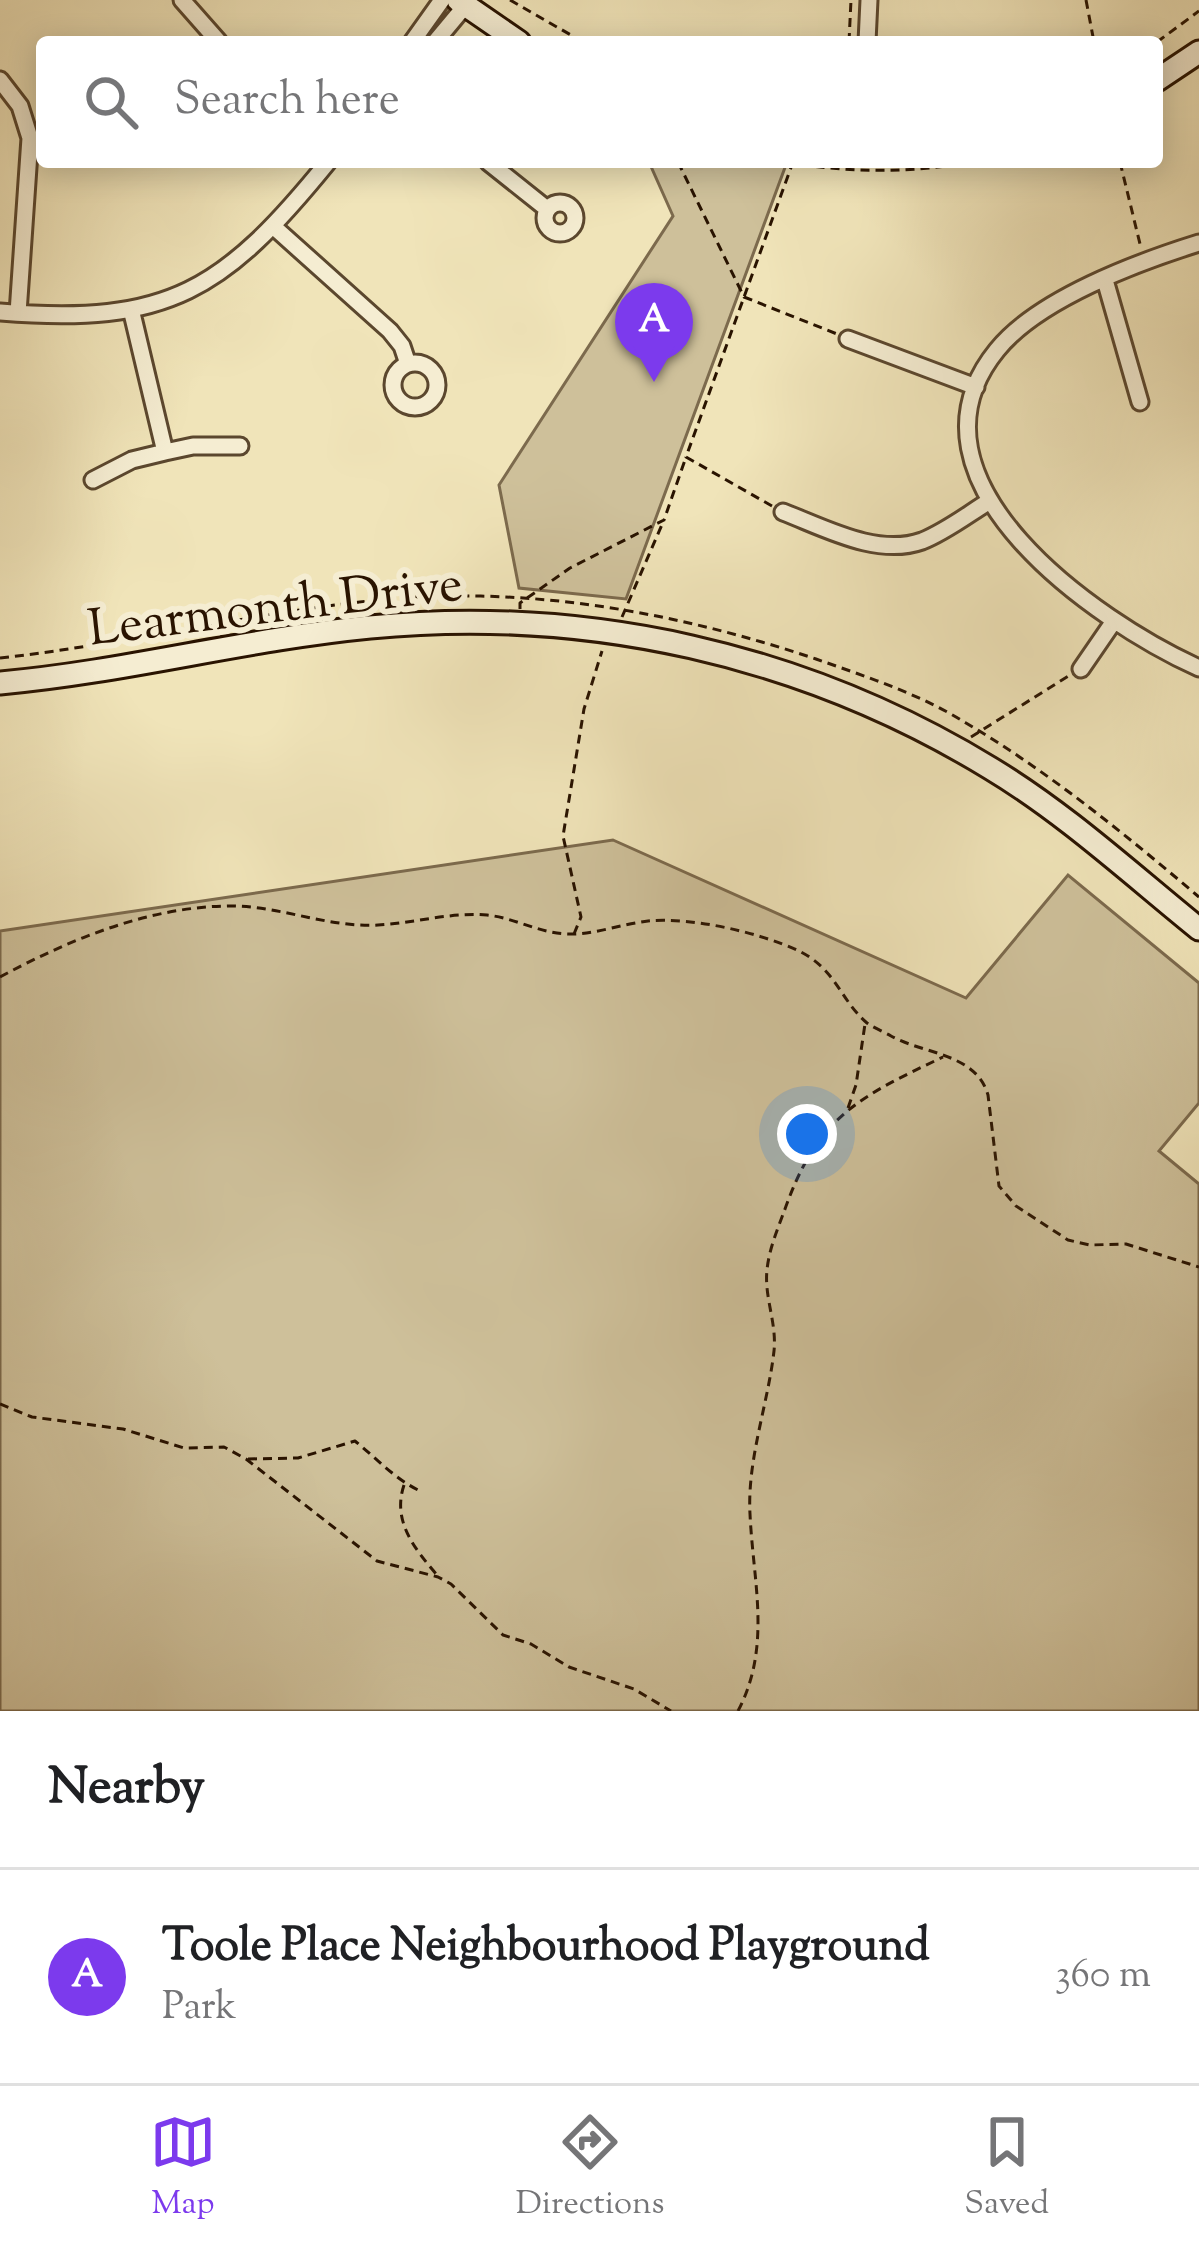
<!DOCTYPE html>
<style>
:root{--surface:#fff;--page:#f6f6f6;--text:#202124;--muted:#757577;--line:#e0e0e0;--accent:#7c3aed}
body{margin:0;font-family:"Sorts Mill Goudy",serif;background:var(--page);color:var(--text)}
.you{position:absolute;left:807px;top:1134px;width:42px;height:42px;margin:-30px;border:9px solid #fff;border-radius:50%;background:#1a73e8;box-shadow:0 0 0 18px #1a73e833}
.badge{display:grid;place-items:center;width:78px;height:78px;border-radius:50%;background:var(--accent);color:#fff;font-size:39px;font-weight:700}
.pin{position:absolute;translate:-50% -99px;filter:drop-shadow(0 3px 6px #0008)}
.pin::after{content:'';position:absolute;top:63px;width:42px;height:36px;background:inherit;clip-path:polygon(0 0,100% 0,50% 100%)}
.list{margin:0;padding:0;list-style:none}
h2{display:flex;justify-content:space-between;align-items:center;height:156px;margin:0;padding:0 48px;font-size:51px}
h2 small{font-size:39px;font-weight:400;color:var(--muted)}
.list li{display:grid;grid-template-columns:78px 1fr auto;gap:36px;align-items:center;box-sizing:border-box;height:216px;padding:0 48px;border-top:3px solid var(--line)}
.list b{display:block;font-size:45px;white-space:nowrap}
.list p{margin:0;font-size:39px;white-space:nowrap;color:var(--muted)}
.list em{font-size:39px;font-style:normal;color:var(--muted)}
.icon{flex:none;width:66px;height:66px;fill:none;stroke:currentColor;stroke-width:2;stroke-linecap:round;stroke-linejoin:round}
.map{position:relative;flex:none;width:1199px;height:1711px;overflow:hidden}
.search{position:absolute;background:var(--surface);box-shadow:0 6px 30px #0003;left:36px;right:36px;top:36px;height:132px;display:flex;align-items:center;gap:30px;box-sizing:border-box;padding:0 42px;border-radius:12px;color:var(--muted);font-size:45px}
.sheet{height:372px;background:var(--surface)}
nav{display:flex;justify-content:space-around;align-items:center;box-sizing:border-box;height:168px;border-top:3px solid var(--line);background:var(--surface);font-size:33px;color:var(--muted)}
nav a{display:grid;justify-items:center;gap:6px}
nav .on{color:var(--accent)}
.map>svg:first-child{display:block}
</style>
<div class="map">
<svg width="1199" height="1711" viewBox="0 0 1199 1711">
<rect width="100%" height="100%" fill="#f0e4b9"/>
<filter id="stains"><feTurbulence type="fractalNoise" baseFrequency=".00167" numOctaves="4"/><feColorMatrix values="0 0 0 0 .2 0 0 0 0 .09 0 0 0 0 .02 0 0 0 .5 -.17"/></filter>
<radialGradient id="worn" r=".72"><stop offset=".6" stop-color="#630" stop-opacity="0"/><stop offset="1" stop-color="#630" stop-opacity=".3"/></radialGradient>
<path fill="#cec09a" stroke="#7c6a4d" stroke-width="3" d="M649 162H787L626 599 519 588 499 485 673 216Z
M613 840 966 998 1068 875 1199 983V1103L1159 1151 1199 1184V1711H0V931Z"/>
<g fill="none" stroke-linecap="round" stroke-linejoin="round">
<defs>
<path id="street" d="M182 0 219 42
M412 42 442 0
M435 42 465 6
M867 42 869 0
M0 80 20 106 30 138 18 313
M488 162 547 209
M545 218a15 15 0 1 1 30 0a15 15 0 1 1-30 0Z
M274 227 390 331 402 346 408 364
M1199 243C1138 262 1038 299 997 350 891 480 1097 622 1199 668
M1105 280 1140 402
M0 312C169 326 224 290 328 162
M848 339 976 387
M393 385a22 22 0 1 1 44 0a22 22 0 1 1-44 0Z
M165 452 193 446H240
M93 480 132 460 165 452 131 309
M783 512C825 528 877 557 922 541 945 532 967 515 988 502
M1081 669 1114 621"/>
<path id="secondary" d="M458 0 519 42
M1157 80 1199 52
M0 683C124 672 246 639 370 627 587 606 803 654 990 768 1065 813 1131 874 1199 929"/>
</defs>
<use href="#street" stroke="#5b472e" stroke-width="21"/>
<use href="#secondary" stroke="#291300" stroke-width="27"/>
<path stroke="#291300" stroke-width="3" stroke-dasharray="9 6" stroke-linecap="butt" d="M510 0 583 42
M1086 0 1094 42
M849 42 851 0
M1157 42 1199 11
M678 162 744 297 837 334
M786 162C846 173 913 173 973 162
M1120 162 1141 248
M772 506 686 457 793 162
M520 609V603L570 568 664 520 685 460
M622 617 664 520
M0 658C127 644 251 613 378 600 526 585 676 612 816 659 867 677 920 694 966 723 1049 772 1126 835 1199 897
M971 737 1070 675
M574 934 581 917 563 836 584 709 602 651
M0 977C69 940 145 908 225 906 276 904 326 928 378 925 415 923 450 912 487 915 515 918 539 933 567 934 593 935 622 924 648 921 692 917 758 932 799 951 837 970 840 1000 867 1023 874 1028 884 1032 891 1036 923 1054 976 1053 988 1095L999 1186 1016 1206 1068 1240 1090 1245 1126 1244 1199 1267
M848 1108 856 1085 865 1024
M0 1404 32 1417 123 1429 184 1448 224 1447 246 1459 377 1561 438 1577 451 1584 503 1635 531 1644 569 1667 634 1689 671 1711
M248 1459 298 1458 355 1441C376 1458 394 1478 418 1490
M404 1485C392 1521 414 1548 437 1575
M738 1711C772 1646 753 1582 750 1514 747 1460 768 1404 774 1351 777 1323 764 1297 767 1270 769 1249 778 1228 785 1209 818 1116 859 1097 943 1057"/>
<use href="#street" stroke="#f5edd2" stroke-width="15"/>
<use href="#secondary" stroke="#f5edd2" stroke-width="21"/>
</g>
<g text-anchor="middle" stroke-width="12" stroke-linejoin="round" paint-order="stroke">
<g font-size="51" fill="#291300" stroke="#f5edd2">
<text transform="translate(275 604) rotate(-7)" y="18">Learmonth Drive</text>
</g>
</g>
<rect width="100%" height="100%" filter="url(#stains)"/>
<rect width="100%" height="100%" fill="url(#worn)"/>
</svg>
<div class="you"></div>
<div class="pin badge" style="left:654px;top:382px">A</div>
<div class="search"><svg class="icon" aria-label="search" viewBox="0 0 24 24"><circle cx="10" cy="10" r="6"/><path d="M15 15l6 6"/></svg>Search here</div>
</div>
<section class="sheet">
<h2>Nearby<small></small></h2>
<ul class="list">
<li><span class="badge">A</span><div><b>Toole Place Neighbourhood Playground</b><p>Park</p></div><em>360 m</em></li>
</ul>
</section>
<nav>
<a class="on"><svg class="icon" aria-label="map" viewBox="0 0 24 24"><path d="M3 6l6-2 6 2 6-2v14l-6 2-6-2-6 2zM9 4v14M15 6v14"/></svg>Map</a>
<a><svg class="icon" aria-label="directions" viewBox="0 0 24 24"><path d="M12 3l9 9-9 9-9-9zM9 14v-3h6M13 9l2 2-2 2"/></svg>Directions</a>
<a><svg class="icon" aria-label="saved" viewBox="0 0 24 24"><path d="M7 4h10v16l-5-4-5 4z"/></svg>Saved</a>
</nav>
